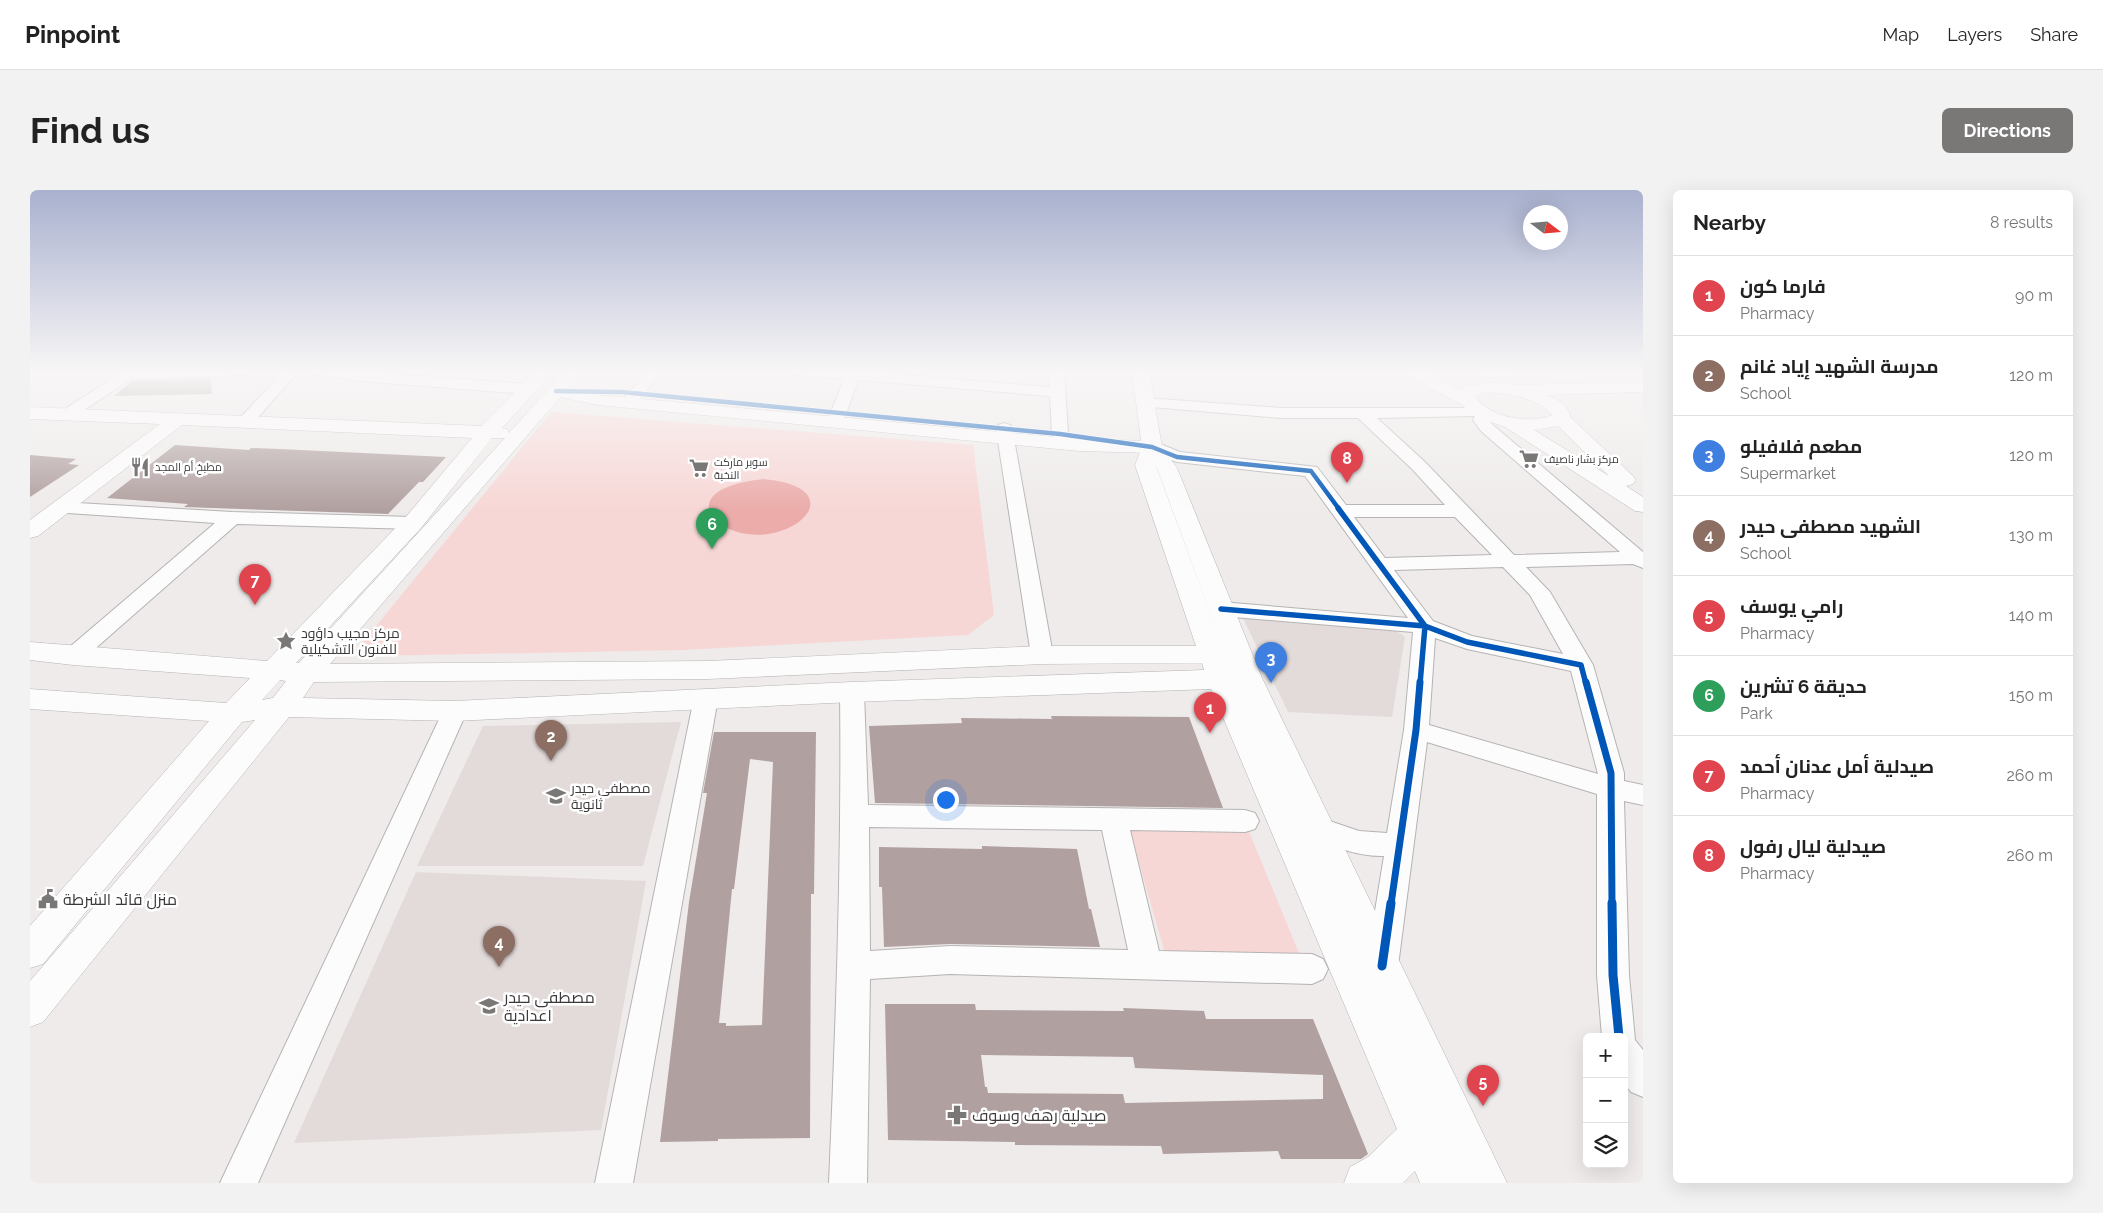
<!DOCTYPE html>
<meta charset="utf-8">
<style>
:root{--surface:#fff;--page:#f2f2f2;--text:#222;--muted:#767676;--line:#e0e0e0;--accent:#7a7777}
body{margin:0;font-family:Raleway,Cairo,sans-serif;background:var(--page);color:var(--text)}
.controls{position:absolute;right:15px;bottom:15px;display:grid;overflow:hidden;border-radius:8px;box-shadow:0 5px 20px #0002}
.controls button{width:45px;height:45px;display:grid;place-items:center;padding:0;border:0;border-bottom:1px solid var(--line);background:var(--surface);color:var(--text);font:25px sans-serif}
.compass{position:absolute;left:1493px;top:15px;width:45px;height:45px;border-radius:50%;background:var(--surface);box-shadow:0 5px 20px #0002;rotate:106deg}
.you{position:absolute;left:915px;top:609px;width:18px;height:18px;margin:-12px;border:4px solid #fff;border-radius:50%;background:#1a73e8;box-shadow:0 0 0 8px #1a73e833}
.badge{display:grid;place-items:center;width:32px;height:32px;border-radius:50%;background:var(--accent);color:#fff;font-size:16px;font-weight:700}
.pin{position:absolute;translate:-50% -41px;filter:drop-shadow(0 1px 2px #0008)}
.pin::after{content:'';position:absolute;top:26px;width:18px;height:15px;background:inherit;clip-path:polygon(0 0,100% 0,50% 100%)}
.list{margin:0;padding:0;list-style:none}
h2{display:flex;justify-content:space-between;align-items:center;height:65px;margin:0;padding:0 20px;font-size:21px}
h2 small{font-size:16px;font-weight:400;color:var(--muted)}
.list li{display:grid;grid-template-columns:32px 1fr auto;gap:15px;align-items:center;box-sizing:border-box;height:80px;padding:0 20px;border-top:1px solid var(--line)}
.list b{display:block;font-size:19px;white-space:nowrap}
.list p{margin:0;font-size:16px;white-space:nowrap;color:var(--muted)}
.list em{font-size:16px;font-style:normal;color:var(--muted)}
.icon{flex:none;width:28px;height:28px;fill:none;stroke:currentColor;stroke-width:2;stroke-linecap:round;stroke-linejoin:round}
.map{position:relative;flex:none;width:1613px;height:993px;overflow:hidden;border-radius:8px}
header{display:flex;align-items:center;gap:30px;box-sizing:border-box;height:70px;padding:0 25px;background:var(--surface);border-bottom:1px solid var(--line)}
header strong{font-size:24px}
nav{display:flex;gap:28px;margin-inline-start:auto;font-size:18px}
.intro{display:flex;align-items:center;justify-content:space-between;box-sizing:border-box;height:120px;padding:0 30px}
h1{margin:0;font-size:35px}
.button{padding:12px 22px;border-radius:8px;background:var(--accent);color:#fff;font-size:18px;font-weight:700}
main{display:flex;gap:30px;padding:0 30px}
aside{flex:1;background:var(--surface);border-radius:8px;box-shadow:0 5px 20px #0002}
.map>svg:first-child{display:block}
</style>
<header>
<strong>Pinpoint</strong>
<nav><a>Map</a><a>Layers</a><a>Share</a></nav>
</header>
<div class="intro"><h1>Find us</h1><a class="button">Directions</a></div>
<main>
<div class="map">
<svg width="1613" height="993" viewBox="0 0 1613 993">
<rect width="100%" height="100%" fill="#efebeb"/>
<path fill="#e3dbda" d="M1213 428 1361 437 1375 447 1362 527 1258 522Z
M651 532 613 676H387L453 536Z
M386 682 616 691 571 940 264 953Z"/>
<path fill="#f7d7d5" d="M521 222 943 255 964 425 938 445 653 460 342 466 333 452Z
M1099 638 1218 639 1271 768 1136 767Z"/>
<path fill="#ebacaa" d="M733 289C831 298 756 366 697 338 689 335 681 330 679 320 675 297 717 291 733 289Z"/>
<path fill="#b1a0a0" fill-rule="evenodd" d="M181 188 182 204 84 206 102 191Z
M145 255 219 260 221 258 250 259 416 267 393 292H389L358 324 154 317 158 314 77 308Z
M0 265 46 269 38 274 49 275 0 307Z
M1021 526 1159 527 1193 618 845 613 839 536 932 533 931 528 1022 529Z
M684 542H786L784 704H781L780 948 688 949V951L630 952 659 712 677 603H673ZM720 569 743 572 732 835 696 836V833H689L702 699H704Z
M952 656 1047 659 1059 719H1061L1070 757 920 754 854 757 852 697H849V657L952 659Z
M855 814H945L946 820 1094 821 1093 818 1174 821 1176 829H1283L1338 964 1331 969H1251L1248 961 1133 964 1131 956 985 955V952L858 950ZM951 865 1103 867 1105 878 1293 885V909L1095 913 1093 904 958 903 957 897H955Z"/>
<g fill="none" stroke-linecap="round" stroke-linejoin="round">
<defs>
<path id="minor" d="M94 181H224L222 184 217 185 101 189 42 228H30L28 225 30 222Z
M254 181H269L222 234H210L208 231 210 228Z
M280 181H318L497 194 502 196 505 199 502 202 497 204 331 191 287 185 282 184Z
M617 181H632L605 216H593L591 213Z
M761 181H824L1020 197V181H1034L1038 244 1036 248H1024L1022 244 1020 206 828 190 813 232 811 235H799L797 232 814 189 768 185 763 184Z
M1116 208 1251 218H1456L1462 224 1459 230 1463 235 1613 362V378L1603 374 1496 377 1520 402 1563 475 1594 583V591L1613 595V615L1594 611 1599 785 1605 850 1613 860V907L1601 902 1594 893V847H1572L1567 785V604L1397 552 1368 776 1363 786 1352 790 1341 786 1336 776 1354 666C1328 667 1302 656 1278 646L1274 638 1278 630 1288 627 1329 641 1357 643 1374 540 1383 442 1191 426 1183 424 1180 419 1183 414 1191 412 1378 428 1275 286 1147 272 1116 261 1114 257 1116 253H1128L1150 262 1287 277 1316 315H1415L1383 280 1328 228H1251L1110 216 1108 213 1110 210ZM1445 226 1443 230 1451 241 1590 362 1484 365 1395 272 1347 228ZM1324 327H1425L1462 365 1355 368ZM1473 377 1500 405 1533 464 1442 446 1403 431 1364 380ZM1405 448 1437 459 1541 481 1568 584 1399 535Z
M974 233 980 235 982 238 1023 465 1020 470 1012 472 1004 470 1001 465 966 238 968 235Z
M30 312 202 322 383 327 390 329 393 333 390 337 383 339 207 334 51 471 43 474 35 471 32 466 35 461 185 333 23 322 21 318 23 314Z
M822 494 830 496 834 502 838 615 1215 620 1225 623 1229 631 1225 639 1215 642 1100 640 1129 761 1282 764 1293 769 1298 779 1293 789 1282 794 920 784 840 789 837 993H799C806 829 812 666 810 502L814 496ZM839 637 1072 640 1098 760 920 756 840 761Z
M676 500 685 502 688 508 603 993H565L664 508 667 502Z
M425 512 434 515 437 521 228 993H190L413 521 416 515Z"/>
<path id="tertiary" d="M1440 181H1490L1487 185C1474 188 1456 188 1443 185Z
M526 196 568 205 1049 249 1122 251 1129 253 1132 257 1129 261 1122 263 1049 261 568 215 520 205 517 201 520 197Z"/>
<path id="secondary" d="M506 181H524L472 238 477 239 479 243 535 181H553L300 474 678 471 1012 456H1166L1105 275 1112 257 1102 181H1119L1132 257 1147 278 1232 488 1477 993H1390L1385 981 1373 993H1314L1320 977 1338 967 1367 939 1181 499 822 512 425 531 259 527 13 832 0 837V791L225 530 212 532 13 774 0 778V736L179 531 0 519V499L196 513 220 488 43 475 0 470V452L237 471 375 328 442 248 152 235 8 346 0 348V330L130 234 0 229V217L452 236ZM462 248H475L269 473H266L391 338ZM1126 276 1127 278 1192 455ZM1172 473 1174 480 822 492 425 511 273 508 284 492 678 489 1012 474ZM250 490 256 491 243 508 232 510Z
M1374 181H1395L1431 200 1433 197 1458 192 1486 195 1613 192V202L1516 205C1525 208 1540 215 1540 227L1603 286 1606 290 1603 294 1596 296 1613 307V322L1605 321 1475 237 1444 226 1432 215 1377 185ZM1458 202C1476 204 1512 208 1522 225 1500 235 1457 227 1445 206ZM1528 236 1579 286 1504 240Z"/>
</defs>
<use href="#minor" stroke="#b5b3b3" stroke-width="2"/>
<use href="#tertiary" stroke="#b5b3b3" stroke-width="1"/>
<use href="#secondary" stroke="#b5b3b3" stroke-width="1"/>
<use href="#minor" fill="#fdfcfc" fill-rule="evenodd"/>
<use href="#tertiary" fill="#fdfcfc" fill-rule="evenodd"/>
<use href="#secondary" fill="#fdfcfc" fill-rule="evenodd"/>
<defs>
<path id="cycleway-far3" d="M526 201 592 202 1030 244 1122 257 1147 267 1281 281 1309 319"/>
<path id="cycleway-far2" d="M1308 318 1395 436 1390 494
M1191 419 1395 436 1437 452 1551 475 1556 494"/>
<path id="cycleway-far1" d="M1556 492 1581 583 1582 714
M1361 714 1386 540 1390 492"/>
<path id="cycleway" d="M1582 713 1583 785 1589 847
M1352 776 1361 713"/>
</defs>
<use href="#cycleway-far3" stroke="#fff" stroke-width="6"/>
<use href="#cycleway-far2" stroke="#fff" stroke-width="8"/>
<use href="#cycleway-far1" stroke="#fff" stroke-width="10"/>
<use href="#cycleway" stroke="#fff" stroke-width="12"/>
<use href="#cycleway-far3" stroke="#0057b8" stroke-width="4.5"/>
<use href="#cycleway-far2" stroke="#0057b8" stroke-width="5.5"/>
<use href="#cycleway-far1" stroke="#0057b8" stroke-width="7"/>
<use href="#cycleway" stroke="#0057b8" stroke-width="9"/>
</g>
<linearGradient id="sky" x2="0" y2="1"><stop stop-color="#a9b1cf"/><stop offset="0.57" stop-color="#f8f6f6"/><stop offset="1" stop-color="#f8f6f6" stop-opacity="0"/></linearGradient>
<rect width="1613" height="320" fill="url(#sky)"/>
<defs>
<symbol id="supermarket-bare" viewBox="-9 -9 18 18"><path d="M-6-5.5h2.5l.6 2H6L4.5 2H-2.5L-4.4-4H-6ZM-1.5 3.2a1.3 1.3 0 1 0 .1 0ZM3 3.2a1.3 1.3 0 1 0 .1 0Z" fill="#7a7777" stroke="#fff" stroke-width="2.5" paint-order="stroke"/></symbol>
<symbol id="restaurant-bare" viewBox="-9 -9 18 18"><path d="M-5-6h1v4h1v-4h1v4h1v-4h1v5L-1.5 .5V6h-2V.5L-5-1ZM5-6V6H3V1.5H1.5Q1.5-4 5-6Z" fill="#7a7777" stroke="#fff" stroke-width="2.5" paint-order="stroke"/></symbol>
<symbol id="sight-bare" viewBox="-9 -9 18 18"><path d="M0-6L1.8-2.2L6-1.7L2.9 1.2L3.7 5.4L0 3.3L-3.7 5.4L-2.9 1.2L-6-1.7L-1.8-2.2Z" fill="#7a7777" stroke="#fff" stroke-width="2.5" paint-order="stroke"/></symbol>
<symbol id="school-bare" viewBox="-9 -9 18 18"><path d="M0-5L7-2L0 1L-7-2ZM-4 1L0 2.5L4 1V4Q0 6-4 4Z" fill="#7a7777" stroke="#fff" stroke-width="2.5" paint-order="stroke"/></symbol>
<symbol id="civic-bare" viewBox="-9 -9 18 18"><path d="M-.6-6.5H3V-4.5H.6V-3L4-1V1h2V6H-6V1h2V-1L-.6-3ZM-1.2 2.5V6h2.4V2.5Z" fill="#7a7777" stroke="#fff" stroke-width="2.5" paint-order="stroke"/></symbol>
<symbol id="pharmacy-bare" viewBox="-9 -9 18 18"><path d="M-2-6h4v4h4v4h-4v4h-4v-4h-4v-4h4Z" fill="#7a7777" stroke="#fff" stroke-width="2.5" paint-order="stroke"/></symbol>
</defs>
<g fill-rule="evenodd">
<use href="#supermarket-bare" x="1485" y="255" width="28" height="28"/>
<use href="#restaurant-bare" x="96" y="263" width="28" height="28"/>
<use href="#supermarket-bare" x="655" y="264" width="28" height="28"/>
<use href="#sight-bare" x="242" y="437" width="28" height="28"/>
<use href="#school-bare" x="512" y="592" width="28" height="28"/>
<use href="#civic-bare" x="4" y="695" width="28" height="28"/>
<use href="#school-bare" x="445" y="802" width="28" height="28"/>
<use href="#pharmacy-bare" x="913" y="911" width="28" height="28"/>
</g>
<g text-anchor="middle" stroke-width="5" stroke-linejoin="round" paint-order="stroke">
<g font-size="11" fill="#3b3939" stroke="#fff" text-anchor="start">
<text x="1514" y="273">مركز بشار ناصيف</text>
<text x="684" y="276">سوبر ماركت<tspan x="684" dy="13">النخبة</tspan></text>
<text x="125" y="281">مطبخ أم المجد</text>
</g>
<g font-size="14" fill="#3b3939" stroke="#fff" text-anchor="start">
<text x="271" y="448">مركز مجيب داؤود<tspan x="271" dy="16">للفنون التشكيلية</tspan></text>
<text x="541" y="603">مصطفى حيدر<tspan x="541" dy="16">ثانوية</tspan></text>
</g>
<g font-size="16" fill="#3b3939" stroke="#fff" text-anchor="start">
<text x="33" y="715">منزل قائد الشرطة</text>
<text x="474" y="813">مصطفى حيدر<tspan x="474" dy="18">اعدادية</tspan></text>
<text x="942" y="931">صيدلية رهف وسوف</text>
</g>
</g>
</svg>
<div class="controls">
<button>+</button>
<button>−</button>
<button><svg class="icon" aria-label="layers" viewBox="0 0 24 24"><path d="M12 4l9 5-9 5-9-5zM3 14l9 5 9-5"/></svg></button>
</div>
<svg class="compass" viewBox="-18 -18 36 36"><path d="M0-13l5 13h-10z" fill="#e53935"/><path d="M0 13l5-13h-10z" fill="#767676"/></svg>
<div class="you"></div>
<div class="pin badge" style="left:1180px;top:543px;background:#e0444e">1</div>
<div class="pin badge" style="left:521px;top:571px;background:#8d6e63">2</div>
<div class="pin badge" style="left:1241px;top:493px;background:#3f7fe0">3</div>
<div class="pin badge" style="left:469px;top:777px;background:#8d6e63">4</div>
<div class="pin badge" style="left:1453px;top:916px;background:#e0444e">5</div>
<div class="pin badge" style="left:682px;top:359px;background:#2e9e5b">6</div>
<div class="pin badge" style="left:225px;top:415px;background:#e0444e">7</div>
<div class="pin badge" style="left:1317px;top:293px;background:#e0444e">8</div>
</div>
<aside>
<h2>Nearby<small>8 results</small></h2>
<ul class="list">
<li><span class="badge" style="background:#e0444e">1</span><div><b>فارما كون</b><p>Pharmacy</p></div><em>90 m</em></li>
<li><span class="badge" style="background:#8d6e63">2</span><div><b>مدرسة الشهيد إياد غانم</b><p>School</p></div><em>120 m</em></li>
<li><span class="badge" style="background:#3f7fe0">3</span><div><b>مطعم فلافيلو</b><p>Supermarket</p></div><em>120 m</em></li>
<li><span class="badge" style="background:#8d6e63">4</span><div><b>الشهيد مصطفى حيدر</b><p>School</p></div><em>130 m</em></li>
<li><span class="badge" style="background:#e0444e">5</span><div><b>رامي يوسف</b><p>Pharmacy</p></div><em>140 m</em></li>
<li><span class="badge" style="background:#2e9e5b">6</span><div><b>حديقة 6 تشرين</b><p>Park</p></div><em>150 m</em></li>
<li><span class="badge" style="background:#e0444e">7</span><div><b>صيدلية أمل عدنان أحمد</b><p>Pharmacy</p></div><em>260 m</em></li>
<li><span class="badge" style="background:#e0444e">8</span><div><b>صيدلية ليال رفول</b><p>Pharmacy</p></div><em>260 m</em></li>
</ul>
</aside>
</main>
